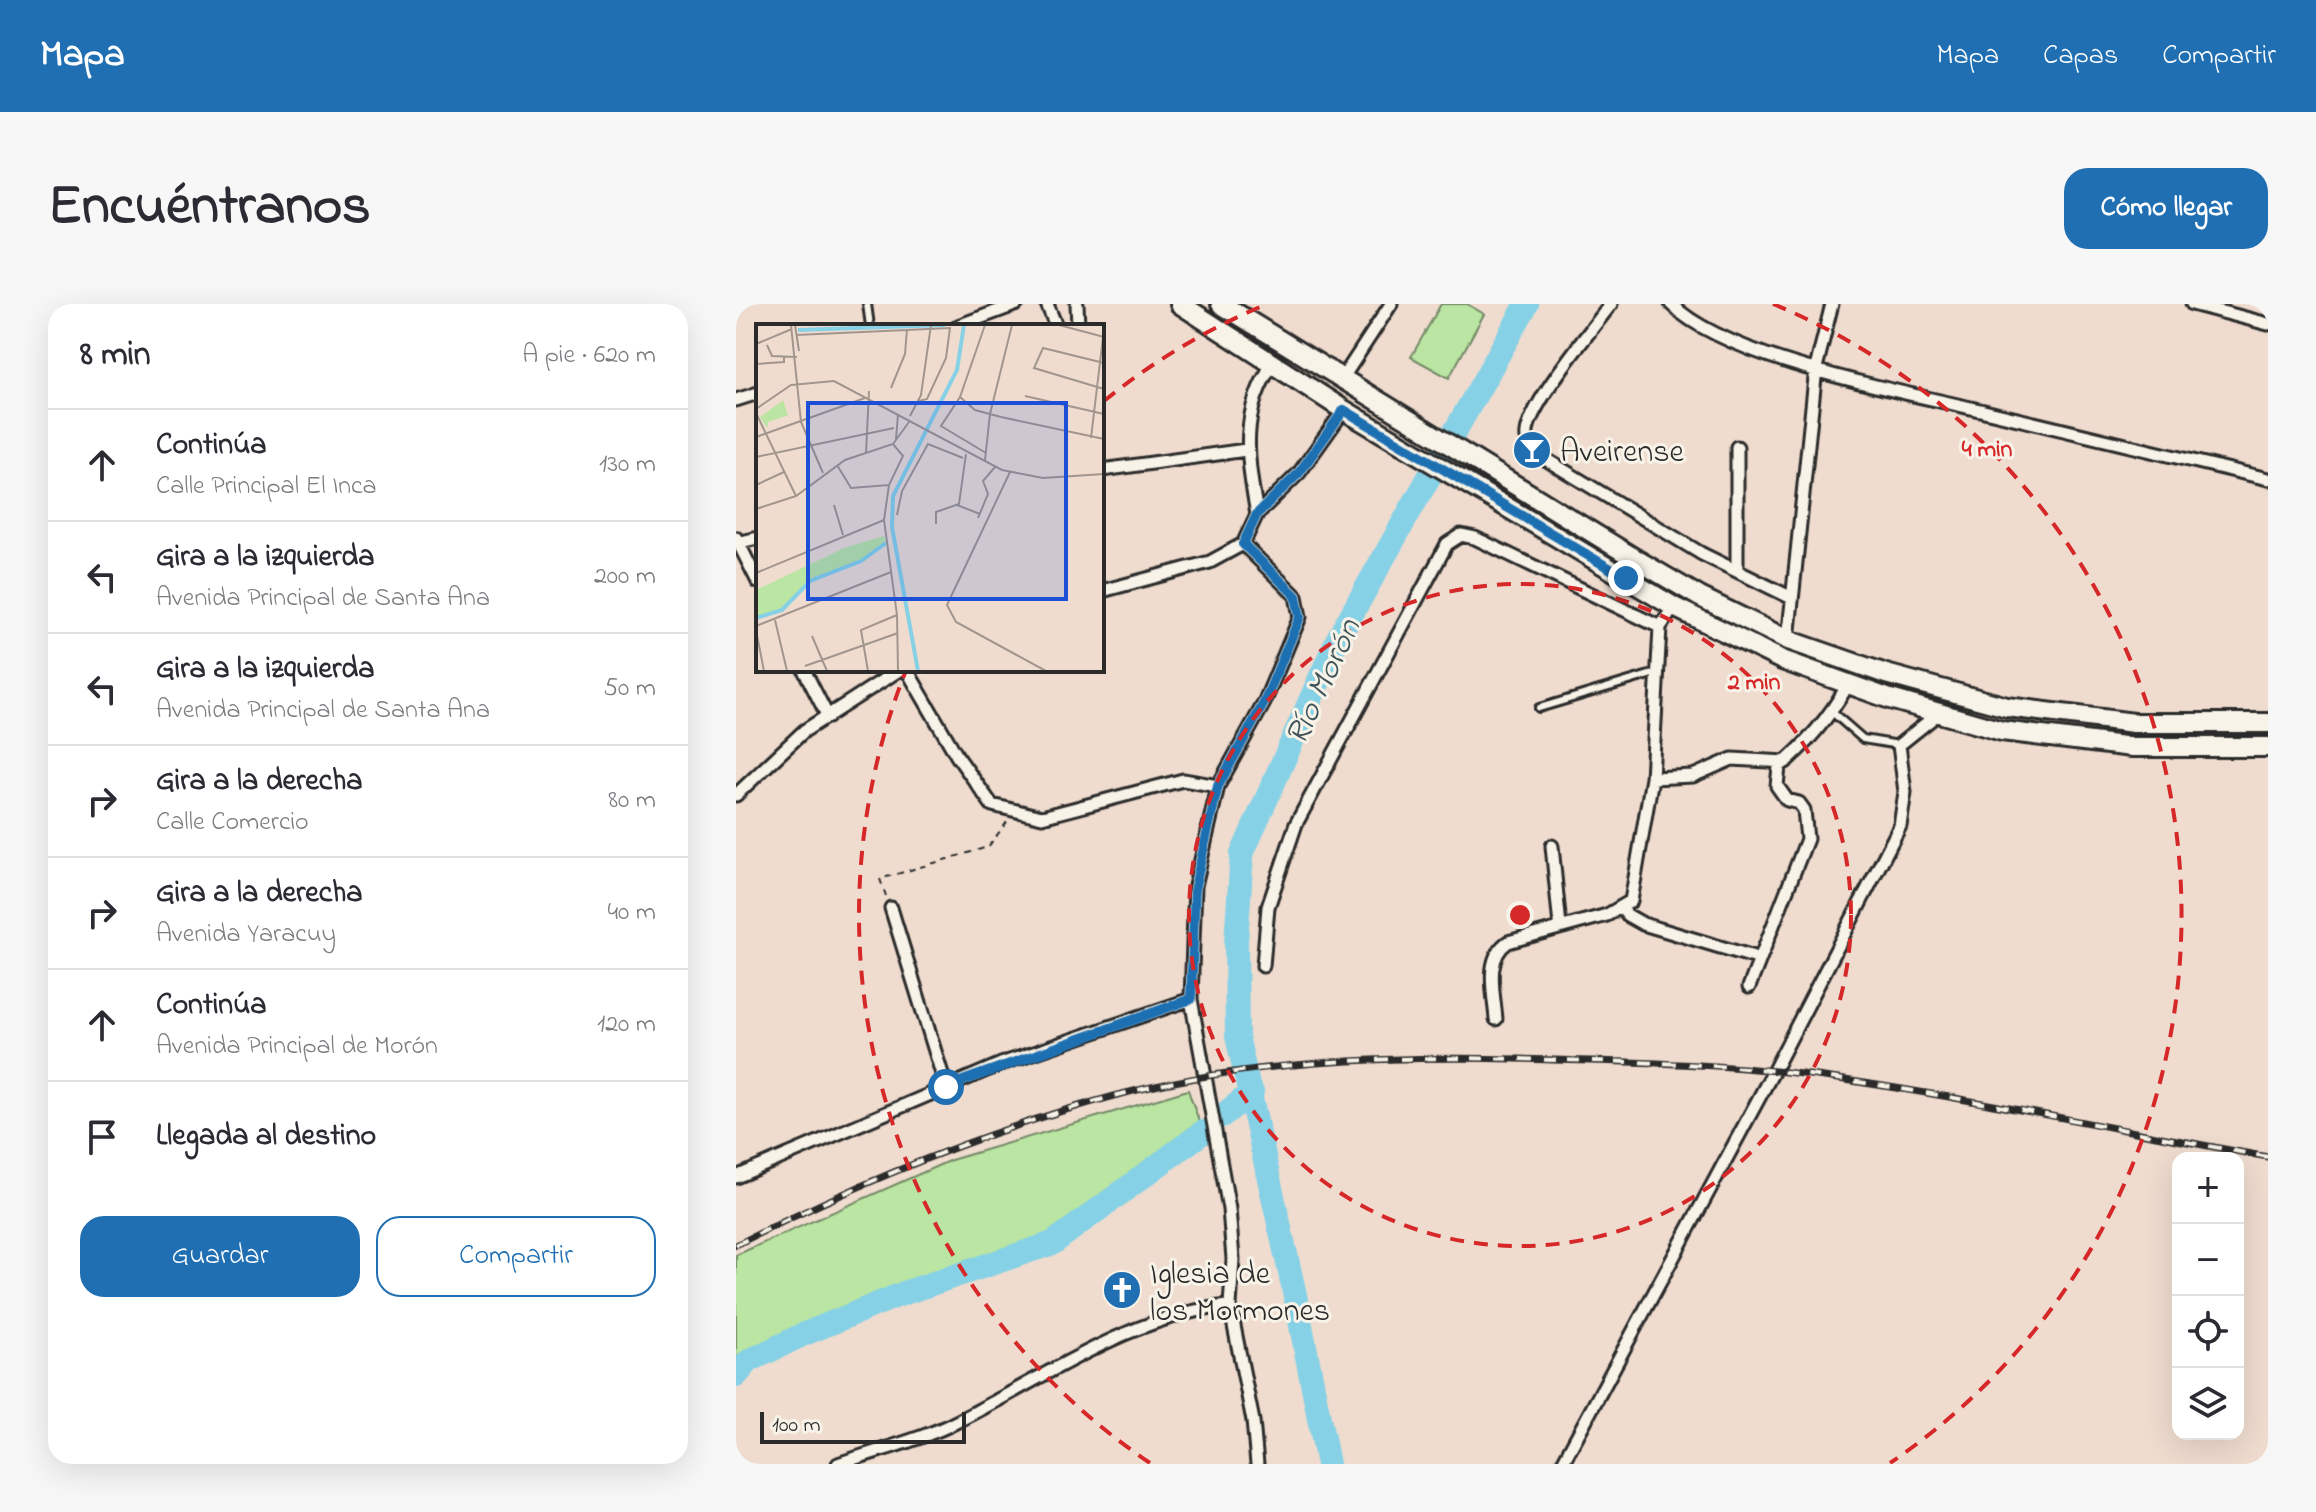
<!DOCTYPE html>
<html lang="es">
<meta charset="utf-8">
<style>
:root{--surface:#fff;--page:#f7f7f7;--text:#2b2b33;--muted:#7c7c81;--line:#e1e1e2;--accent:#1f6fb2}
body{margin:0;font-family:"Indie Flower",sans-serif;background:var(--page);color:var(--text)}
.controls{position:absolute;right:24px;bottom:24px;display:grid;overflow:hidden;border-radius:16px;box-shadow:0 8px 32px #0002}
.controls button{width:72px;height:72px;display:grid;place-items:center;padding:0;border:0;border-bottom:2px solid var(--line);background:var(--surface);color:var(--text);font:40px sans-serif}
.scale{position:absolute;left:24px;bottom:20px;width:206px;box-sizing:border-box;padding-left:8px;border:4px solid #2b2b2b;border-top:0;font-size:22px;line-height:28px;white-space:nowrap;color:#2b2b2b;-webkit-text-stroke:6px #f7f3e8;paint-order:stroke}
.stop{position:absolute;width:24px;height:24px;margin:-18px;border:6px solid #1f6fb2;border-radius:50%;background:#fff}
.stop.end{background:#1f6fb2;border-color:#fff;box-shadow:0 2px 8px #0008}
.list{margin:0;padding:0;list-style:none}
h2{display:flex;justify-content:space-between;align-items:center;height:104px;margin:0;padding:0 32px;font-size:34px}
h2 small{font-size:26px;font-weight:400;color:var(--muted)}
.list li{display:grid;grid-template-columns:52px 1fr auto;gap:24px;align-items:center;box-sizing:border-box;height:112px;padding:0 32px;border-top:2px solid var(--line)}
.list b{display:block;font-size:30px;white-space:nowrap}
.list p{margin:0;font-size:26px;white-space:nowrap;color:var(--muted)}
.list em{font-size:26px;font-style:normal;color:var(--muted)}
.actions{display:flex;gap:16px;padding:24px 32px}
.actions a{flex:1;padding:18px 0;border:2px solid var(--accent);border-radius:24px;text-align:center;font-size:28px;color:var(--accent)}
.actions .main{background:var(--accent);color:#fff}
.icon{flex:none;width:44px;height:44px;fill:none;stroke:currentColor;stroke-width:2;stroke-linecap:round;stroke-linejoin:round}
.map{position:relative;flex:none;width:1532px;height:1160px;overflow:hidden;border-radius:24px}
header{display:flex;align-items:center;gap:48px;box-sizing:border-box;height:112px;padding:0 40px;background:var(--accent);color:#fff}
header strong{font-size:38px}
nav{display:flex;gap:44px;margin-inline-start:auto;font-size:28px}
.intro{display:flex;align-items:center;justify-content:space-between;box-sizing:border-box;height:192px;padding:0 48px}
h1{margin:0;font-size:56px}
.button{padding:20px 36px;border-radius:24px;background:var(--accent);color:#fff;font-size:28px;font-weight:700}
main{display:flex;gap:48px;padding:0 48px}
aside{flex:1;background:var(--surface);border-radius:24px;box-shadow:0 8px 32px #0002}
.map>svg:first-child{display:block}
</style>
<header>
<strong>Mapa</strong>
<nav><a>Mapa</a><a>Capas</a><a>Compartir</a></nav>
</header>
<div class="intro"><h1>Encuéntranos</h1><a class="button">Cómo llegar</a></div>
<main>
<aside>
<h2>8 min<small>A pie · 620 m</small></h2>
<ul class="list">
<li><svg class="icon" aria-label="ahead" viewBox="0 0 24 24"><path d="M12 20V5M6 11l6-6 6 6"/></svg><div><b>Continúa</b><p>Calle Principal El Inca</p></div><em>130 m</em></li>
<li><svg class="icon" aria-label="left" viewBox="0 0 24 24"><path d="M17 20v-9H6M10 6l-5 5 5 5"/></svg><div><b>Gira a la izquierda</b><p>Avenida Principal de Santa Ana</p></div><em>200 m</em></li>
<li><svg class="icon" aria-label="left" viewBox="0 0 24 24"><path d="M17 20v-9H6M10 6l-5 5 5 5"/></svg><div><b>Gira a la izquierda</b><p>Avenida Principal de Santa Ana</p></div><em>50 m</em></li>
<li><svg class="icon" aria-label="right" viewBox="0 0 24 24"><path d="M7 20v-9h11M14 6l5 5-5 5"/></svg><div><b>Gira a la derecha</b><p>Calle Comercio</p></div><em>80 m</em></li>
<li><svg class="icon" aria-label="right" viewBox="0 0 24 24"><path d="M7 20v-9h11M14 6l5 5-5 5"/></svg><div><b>Gira a la derecha</b><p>Avenida Yaracuy</p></div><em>40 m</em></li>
<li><svg class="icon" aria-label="ahead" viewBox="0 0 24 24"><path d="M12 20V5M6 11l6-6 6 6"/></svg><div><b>Continúa</b><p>Avenida Principal de Morón</p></div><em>120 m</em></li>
<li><svg class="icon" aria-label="arrive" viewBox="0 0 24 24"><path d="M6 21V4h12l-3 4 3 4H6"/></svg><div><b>Llegada al destino</b></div></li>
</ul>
<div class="actions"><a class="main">Guardar</a><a>Compartir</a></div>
</aside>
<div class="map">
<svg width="1532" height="1160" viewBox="0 0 1532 1160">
<rect width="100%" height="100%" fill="#efdccf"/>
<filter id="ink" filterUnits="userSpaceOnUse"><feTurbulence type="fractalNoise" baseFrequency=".0125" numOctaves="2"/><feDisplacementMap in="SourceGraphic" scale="16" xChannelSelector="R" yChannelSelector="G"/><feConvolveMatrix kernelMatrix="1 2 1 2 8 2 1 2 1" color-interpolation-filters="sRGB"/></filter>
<g filter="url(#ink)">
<path fill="#bae5a2" stroke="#728866" stroke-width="2" d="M705 0H731L748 10 713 74 675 53Z
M452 786 467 828 317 939 168 989 13 1057 0 1072V951L215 856Z"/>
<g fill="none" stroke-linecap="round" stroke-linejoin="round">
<path stroke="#86d1e6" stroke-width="24" d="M486 812 516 788
M0 1072 13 1057 66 1031 168 989 317 939 467 828
M592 1160 559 991 501 732 500 638 506 550 601 336 791 0"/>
<defs>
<path id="service" d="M131 0 134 22
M803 404 920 369
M1096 408 1127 435 1163 441"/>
<path id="minor" d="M311 0 320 22
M341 0 342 22
M875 0C858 23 786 108 791 134 792 139 798 145 801 150L966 250 1056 294
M935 0C991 56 1168 88 1248 107 1343 130 1437 152 1532 175
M1456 0 1532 20
M222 22 281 0
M606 75 655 0
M0 96 22 89
M1001 143V267
M366 166 510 146
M521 210C511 154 503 107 538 58
M0 234 22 278
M0 239 22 234
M507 240 560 292 564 313 528 399 482 482 459 582 455 695 493 905 497 955 494 1002 517 1117 521 1160
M366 287 474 258 507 240 521 210 563 169 608 106
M1052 336 1080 64 1096 0
M68 366 92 413
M171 366 221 452 256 501 306 513 447 476 482 482
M916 474 957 472 996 455 1050 458
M0 491 68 427 163 366
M816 542 824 622
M155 604 210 783
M886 604 891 611 907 620 1021 654
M527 662 532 603 560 520 711 240 725 231 739 234 924 323
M1013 683 1071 535 1068 506 1063 499 1051 496 1041 482 1043 463C1073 439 1094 412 1113 379
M760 715C758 689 748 654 772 638L871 611 895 597 916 474 924 323 938 303
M0 873 265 760 455 695
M102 1160C142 1146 186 1136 224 1116 308 1074 398 1009 494 1002
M826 1160 1037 768 1164 522 1169 488 1163 441 1203 409"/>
<path id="primary" d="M444 0 608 106 938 303 1046 356 1154 395 1266 427 1396 443H1532
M485 0 901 256 964 293 1052 336 1150 370 1271 403 1398 419H1532"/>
</defs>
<use href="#service" stroke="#2b2b2b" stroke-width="12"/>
<use href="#minor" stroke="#2b2b2b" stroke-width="17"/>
<use href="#primary" stroke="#2b2b2b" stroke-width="24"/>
<path stroke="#2b2b2b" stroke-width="2" stroke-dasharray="6 6" stroke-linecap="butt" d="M150 592 144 575 252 543 271 518"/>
<use href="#service" stroke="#f7f3e8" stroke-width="6"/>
<use href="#minor" stroke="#f7f3e8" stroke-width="11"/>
<use href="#primary" stroke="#f7f3e8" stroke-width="18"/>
<defs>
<path id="rail" d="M0 941C120 880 251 826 382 791 511 757 649 752 782 755 882 758 982 758 1081 772 1232 793 1382 826 1532 853"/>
</defs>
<use href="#rail" stroke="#2b2b2b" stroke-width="7"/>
<use href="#rail" stroke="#f7f3e8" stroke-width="4" stroke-dasharray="12" stroke-linecap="butt"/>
</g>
</g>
<g fill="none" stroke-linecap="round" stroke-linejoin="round" filter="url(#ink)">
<path stroke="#1f6fb2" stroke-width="10" d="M210 783 455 695 459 582 482 482 528 399 564 313 560 292 507 240 521 210 563 169 608 106 890 274"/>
</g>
<g fill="none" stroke="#d62828" stroke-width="4" stroke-dasharray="14 10">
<circle cx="784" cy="611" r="331"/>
<path d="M414 1159A661 661 0 0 1 169 369M368 97A661 661 0 0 1 531 0M1037 0A661 661 0 0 1 1154 1159"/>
</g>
<defs>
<symbol id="bar-disc" viewBox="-11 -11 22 22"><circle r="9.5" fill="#1f6fb2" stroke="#f7f3e8"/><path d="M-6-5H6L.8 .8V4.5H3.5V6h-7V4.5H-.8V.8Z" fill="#fff"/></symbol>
<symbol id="church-disc" viewBox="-11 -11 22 22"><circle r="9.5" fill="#1f6fb2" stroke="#f7f3e8"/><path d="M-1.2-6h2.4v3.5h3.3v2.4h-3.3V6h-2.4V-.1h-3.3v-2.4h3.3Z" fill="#fff"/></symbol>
</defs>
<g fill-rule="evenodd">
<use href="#bar-disc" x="774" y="124" width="44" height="44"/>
<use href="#church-disc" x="364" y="964" width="44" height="44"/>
</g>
<g text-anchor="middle" stroke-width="6" stroke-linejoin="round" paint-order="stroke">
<g font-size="32" fill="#2b2b2b" stroke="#f7f3e8" text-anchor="start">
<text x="824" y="157">Aveirense</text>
<text x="414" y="979">Iglesia de<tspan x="414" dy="37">los Mormones</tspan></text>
</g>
<g font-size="34" font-style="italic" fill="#42545a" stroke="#f7f3e8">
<text transform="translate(585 377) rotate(-65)" y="12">Río Morón</text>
</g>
</g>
<g transform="translate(20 20)">
<rect width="348" height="348" fill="#efdccf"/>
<path d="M39 68 27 76 32 91 12 98 11 104 4 93ZM128 212 130 219 105 237 54 257 26 286 0 294V266L88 224Z" fill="#bae5a2"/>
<path fill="none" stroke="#86d1e6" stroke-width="4" d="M42 6 189 1M0 294 26 286 54 257 105 237 130 219M162 347 136 203 137 172 201 46 208 1"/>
<path fill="none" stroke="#a1958d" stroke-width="2" d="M35 1 45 98 67 149M39 1 43 27M229 1 204 73 185 102 230 129M303 1 348 13M40 11 194 4 190 34 171 75 163 77M0 20 36 5M11 21 16 32 41 33M348 39 287 24 278 44 348 65M0 40 28 38V33M135 64 149 30 151 5M269 72 348 90M204 73 219 86 245 93 348 115M0 85 35 61 78 57 246 146 287 154 348 150M0 89 40 172M154 92 165 71 175 1M0 113 109 74M335 114 347 13M140 115 142 90M137 120 147 132 133 161 128 196 141 291 142 347M110 129 113 67M0 133 138 104M229 136 234 90 256 1M81 141 95 164 133 161M254 148 191 281 200 298 290 347M0 161 28 148M78 181 87 211M201 181 224 190M0 185 40 172 89 136 137 120 153 98M141 191 146 167 172 120 207 134M222 194 232 170 227 157 239 143M180 200V188L203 180 210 130M0 249 128 196M19 296 31 347M0 302 135 248M0 306 8 347M56 312 71 347M49 342 142 309M112 347 105 306 141 291"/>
<path fill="#1d4ed8" fill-opacity="0.15" stroke="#1d4ed8" stroke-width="4" d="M52 79H310V275H52Z"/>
<rect width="348" height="348" fill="none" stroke="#2b2b2b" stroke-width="4"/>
</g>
<circle cx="784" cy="611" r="12" fill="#d62828" stroke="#f7f3e8" stroke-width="4"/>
<g font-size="24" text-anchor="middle" font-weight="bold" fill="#d62828" stroke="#f7f3e8" stroke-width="6" stroke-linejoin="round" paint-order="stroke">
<text x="1251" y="152">4 min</text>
<text x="1018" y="385">2 min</text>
</g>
</svg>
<div class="controls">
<button>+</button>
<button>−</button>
<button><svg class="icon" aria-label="locate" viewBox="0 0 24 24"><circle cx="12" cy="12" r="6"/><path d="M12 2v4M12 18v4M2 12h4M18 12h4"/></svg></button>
<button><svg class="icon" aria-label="layers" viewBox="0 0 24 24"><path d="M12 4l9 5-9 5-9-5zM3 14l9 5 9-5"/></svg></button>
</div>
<div class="scale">100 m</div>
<div class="stop" style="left:210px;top:783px"></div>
<div class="stop end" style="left:890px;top:274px"></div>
</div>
</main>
